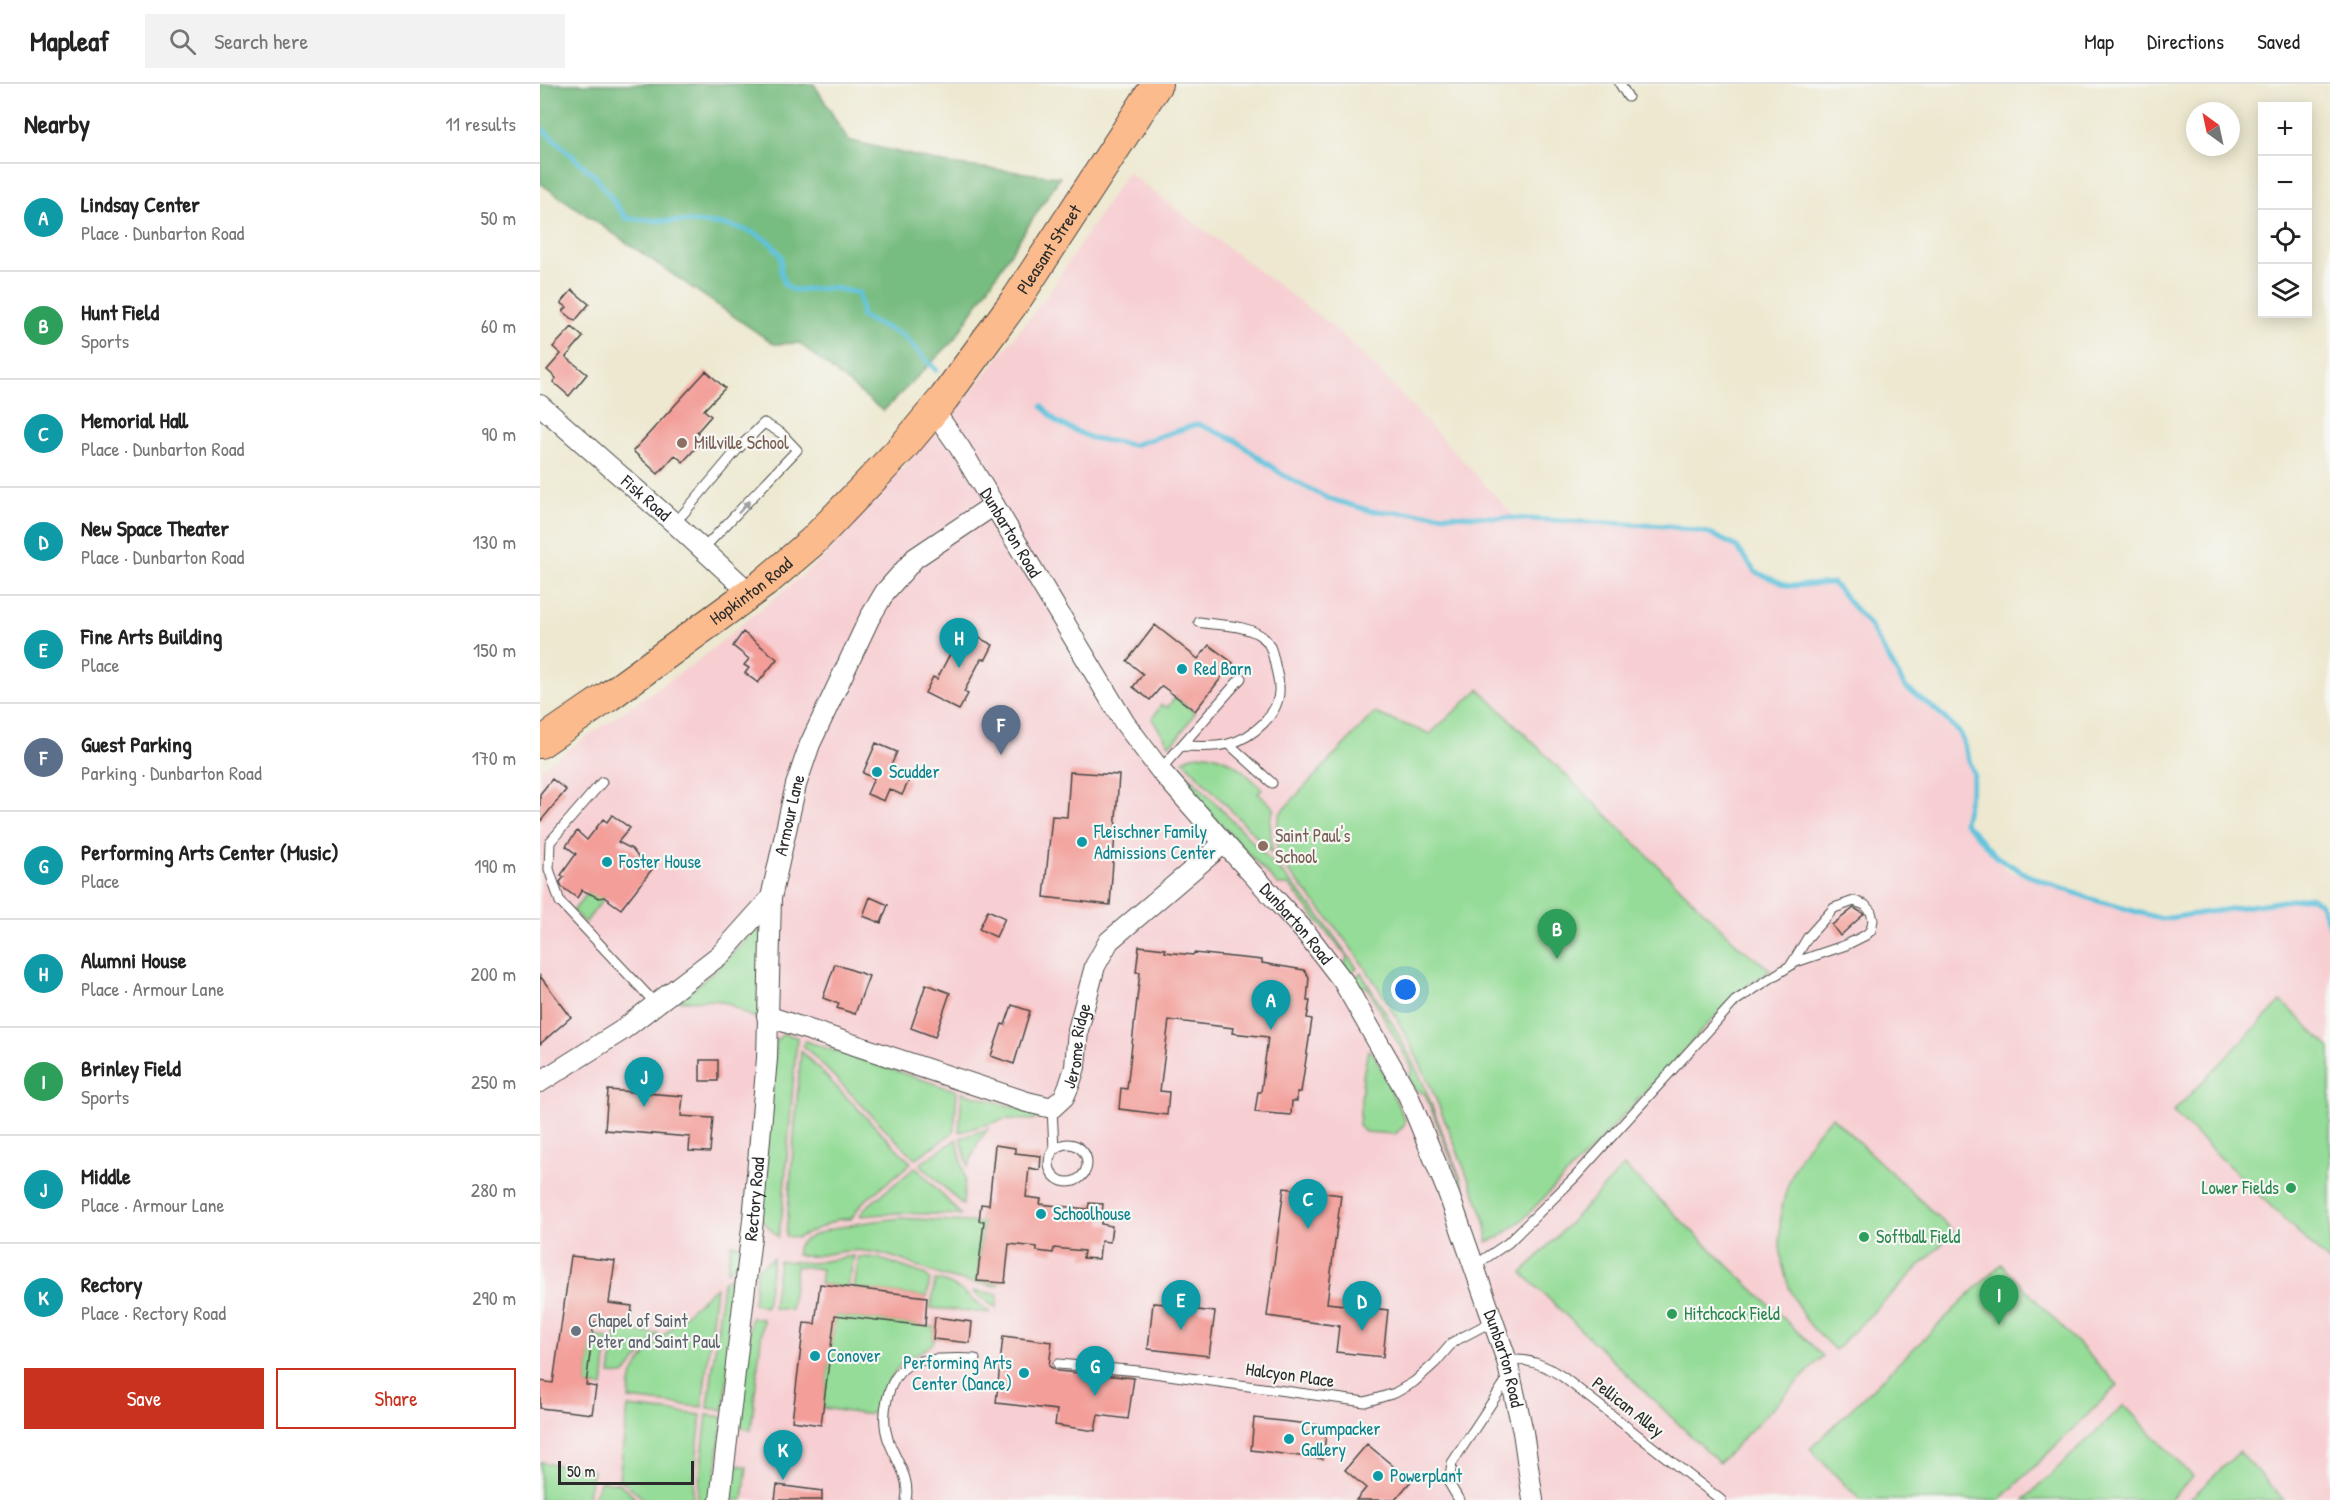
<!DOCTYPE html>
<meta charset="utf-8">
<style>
:root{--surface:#fff;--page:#f2f2f2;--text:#222;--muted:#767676;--line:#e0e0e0;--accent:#c8321e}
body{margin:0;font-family:"Patrick Hand",sans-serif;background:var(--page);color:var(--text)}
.controls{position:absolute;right:18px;top:18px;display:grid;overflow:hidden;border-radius:0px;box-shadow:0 3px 15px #0003}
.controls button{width:54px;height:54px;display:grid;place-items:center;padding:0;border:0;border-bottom:2px solid var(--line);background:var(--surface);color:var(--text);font:30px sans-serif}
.compass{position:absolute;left:1646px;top:18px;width:54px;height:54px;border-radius:50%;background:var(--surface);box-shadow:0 3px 15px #0003;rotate:327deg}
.scale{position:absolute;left:18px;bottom:15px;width:136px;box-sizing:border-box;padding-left:6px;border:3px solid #2b2b2b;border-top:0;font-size:16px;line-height:21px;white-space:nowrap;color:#2b2b2b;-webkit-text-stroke:4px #f6f6f2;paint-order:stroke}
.you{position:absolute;left:866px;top:906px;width:21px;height:21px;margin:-15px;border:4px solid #fff;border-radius:50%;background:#1a73e8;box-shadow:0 0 0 9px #1a73e833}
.badge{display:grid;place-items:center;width:39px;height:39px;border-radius:50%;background:var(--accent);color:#fff;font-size:20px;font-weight:700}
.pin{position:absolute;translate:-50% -50px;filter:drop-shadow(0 2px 3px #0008)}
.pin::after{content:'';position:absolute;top:32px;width:21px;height:18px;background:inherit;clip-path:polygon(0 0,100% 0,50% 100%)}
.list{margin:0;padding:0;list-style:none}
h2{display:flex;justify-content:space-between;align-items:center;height:78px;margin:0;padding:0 24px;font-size:26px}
h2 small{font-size:20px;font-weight:400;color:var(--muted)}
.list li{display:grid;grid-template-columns:39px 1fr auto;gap:18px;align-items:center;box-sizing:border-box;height:108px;padding:0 24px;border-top:2px solid var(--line)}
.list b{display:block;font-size:22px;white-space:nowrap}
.list p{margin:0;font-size:20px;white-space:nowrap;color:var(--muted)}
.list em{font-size:20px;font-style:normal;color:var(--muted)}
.actions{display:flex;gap:12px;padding:18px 24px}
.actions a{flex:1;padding:14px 0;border:2px solid var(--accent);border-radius:0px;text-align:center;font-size:21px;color:var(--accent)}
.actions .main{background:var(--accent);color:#fff}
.icon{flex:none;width:33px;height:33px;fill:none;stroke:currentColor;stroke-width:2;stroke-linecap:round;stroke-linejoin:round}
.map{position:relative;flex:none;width:1790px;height:1416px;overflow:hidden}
header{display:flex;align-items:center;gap:36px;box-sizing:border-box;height:84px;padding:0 30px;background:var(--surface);border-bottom:2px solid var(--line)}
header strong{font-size:28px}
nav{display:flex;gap:33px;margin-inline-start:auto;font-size:21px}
.search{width:420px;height:54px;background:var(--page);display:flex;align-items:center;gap:15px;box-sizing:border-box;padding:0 21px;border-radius:0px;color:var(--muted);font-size:22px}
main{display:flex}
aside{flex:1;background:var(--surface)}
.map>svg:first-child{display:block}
</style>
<header>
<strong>Mapleaf</strong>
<div class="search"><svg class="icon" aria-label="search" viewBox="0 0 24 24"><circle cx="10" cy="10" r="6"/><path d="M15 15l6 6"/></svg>Search here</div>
<nav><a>Map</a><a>Directions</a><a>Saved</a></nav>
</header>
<main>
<aside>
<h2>Nearby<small>11 results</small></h2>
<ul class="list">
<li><span class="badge" style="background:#0f9aa8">A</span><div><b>Lindsay Center</b><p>Place · Dunbarton Road</p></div><em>50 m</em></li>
<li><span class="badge" style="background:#2e9e5b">B</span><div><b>Hunt Field</b><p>Sports</p></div><em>60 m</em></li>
<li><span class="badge" style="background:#0f9aa8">C</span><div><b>Memorial Hall</b><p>Place · Dunbarton Road</p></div><em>90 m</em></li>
<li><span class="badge" style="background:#0f9aa8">D</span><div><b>New Space Theater</b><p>Place · Dunbarton Road</p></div><em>130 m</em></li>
<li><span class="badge" style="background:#0f9aa8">E</span><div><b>Fine Arts Building</b><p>Place</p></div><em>150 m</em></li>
<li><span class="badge" style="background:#5c6f8a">F</span><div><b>Guest Parking</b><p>Parking · Dunbarton Road</p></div><em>170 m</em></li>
<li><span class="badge" style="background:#0f9aa8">G</span><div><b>Performing Arts Center (Music)</b><p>Place</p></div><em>190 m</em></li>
<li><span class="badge" style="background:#0f9aa8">H</span><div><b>Alumni House</b><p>Place · Armour Lane</p></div><em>200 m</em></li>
<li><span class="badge" style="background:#2e9e5b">I</span><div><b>Brinley Field</b><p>Sports</p></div><em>250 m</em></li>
<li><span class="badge" style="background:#0f9aa8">J</span><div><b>Middle</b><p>Place · Armour Lane</p></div><em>280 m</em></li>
<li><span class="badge" style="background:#0f9aa8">K</span><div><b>Rectory</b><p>Place · Rectory Road</p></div><em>290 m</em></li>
</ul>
<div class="actions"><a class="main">Save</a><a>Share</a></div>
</aside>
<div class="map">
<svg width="1790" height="1416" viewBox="0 0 1790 1416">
<rect width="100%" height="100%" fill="#f6f6f2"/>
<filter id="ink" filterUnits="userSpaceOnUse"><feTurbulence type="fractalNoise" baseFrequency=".0167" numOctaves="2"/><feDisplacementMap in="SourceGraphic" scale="12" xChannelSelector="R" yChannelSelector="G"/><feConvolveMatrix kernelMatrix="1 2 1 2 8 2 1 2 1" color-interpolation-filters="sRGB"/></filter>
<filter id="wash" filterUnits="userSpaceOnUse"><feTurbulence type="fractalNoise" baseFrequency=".008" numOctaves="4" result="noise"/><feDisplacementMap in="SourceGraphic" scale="24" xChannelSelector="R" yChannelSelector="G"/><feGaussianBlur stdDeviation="1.35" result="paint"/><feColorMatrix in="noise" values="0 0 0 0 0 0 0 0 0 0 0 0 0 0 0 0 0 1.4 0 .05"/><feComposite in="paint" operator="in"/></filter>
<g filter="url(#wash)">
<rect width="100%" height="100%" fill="#ede8cf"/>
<path fill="#f7cfd3" d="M587 88 795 244 842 290 977 435 1127 442 1169 449 1197 463 1215 488 1249 502 1293 499 1330 542 1365 603 1420 649 1434 691 1424 738 1466 786 1622 835 1771 813 1780 819 1790 842V1416H0V685L160 575 282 475 439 298 506 213Z"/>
<path fill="#94dc97" stroke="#608461" stroke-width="1.5" d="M939 605 1200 863 1231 886 1196 910 1052 1065 983 1135 960 1153 947 1158C950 1140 933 1107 926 1089 907 1041 888 993 864 948 831 885 785 827 738 776L736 745 740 729 834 629 890 650Z
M635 613 655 629 636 656 629 660 612 635 621 621 628 623Z
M667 670C691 674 705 688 722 705L718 709 734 724 730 736 732 769 643 676 652 672Z
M638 680 749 796 778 830 817 884 809 890 804 883 807 873 749 801H738L640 696 636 688Z
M52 804 64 814 45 839 33 827Z
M217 845 224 851 220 933 216 935 189 920 176 916 139 917 178 884Z
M821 889 857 947 883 999 924 1103 915 1106 919 1094 885 1010 874 1005 869 994 872 984 827 903 816 901 812 895Z
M1741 917 1790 964V1179L1633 1028Z
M243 950 257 953 242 1132 238 1153 221 1135 236 957Z
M265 957 417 1007 414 1048 375 1075 263 961Z
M828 966 834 970 865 1036 864 1042 855 1050 825 1048 819 1042 823 992Z
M261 967 371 1079 321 1120 311 1135H299L257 1154 246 1152Z
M422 1008 500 1031V1034L494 1036 466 1035 419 1048Z
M1292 1033 1414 1148 1295 1266C1283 1254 1269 1243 1261 1228 1223 1163 1238 1083 1292 1033Z
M448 1045 438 1058 428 1083 421 1054Z
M417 1055 425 1095 423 1121 380 1080Z
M1084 1082 1283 1272 1179 1379 982 1189Z
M376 1083 421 1131 358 1129 320 1132 324 1125Z
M361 1134 443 1139 437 1196 459 1199 458 1202C439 1200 421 1197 403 1192 377 1183 353 1170 325 1167 302 1163 279 1176 257 1171V1163C273 1143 335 1137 361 1134Z
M191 1160 204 1162 202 1175 187 1187Z
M314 1172 308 1203 280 1200 282 1185 256 1182 251 1226 233 1224 239 1177 273 1179Z
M319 1173 338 1174 386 1191 390 1195 387 1213 314 1204Z
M233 1174 226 1223 213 1220 217 1185Z
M1461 1180 1578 1301 1460 1416H1320L1270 1365Z
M198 1188 184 1326 168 1324 183 1198Z
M395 1196C419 1199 432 1217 451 1229L391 1224Z
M176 1203 162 1323 89 1315C90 1309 89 1298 92 1292 103 1267 154 1222 176 1203Z
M432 1207 458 1210 456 1224Z
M295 1231 394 1243 393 1255 396 1254C390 1267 372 1269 361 1280 351 1290 344 1305 339 1318L341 1322 336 1329 323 1330 283 1324Z
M211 1234 223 1235 211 1346 201 1343 199 1339Z
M76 1246 119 1250 84 1291 70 1290Z
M52 1252 68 1254 63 1303 46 1301Z
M1584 1321 1653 1393 1629 1416H1484Z
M88 1323 161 1331 152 1416H105L79 1394Z
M167 1331 183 1333 172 1416H157Z
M1699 1368 1744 1416H1649Z
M0 1378 53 1386 47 1416H0Z
M199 1381 207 1383 203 1416H189L192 1388Z
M61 1397 79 1399 97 1416H52Z"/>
<path fill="#77bc80" stroke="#517456" stroke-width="1.5" d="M0 0H274L308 56 408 80 520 93 414 256 343 327 259 259 234 260 0 99Z"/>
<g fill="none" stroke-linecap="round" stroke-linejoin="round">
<path stroke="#5ec2dc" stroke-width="5" d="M0 43 56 93 86 134C125 140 198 132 229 158 233 161 237 167 241 172V188L245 201 253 206 293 204 319 209 322 233 362 251 396 286
M502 322 517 338 551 354 593 361 658 340 695 356 743 391 787 414 831 427 1127 442 1169 449 1197 463 1215 488 1249 502 1293 499 1330 542 1365 603 1396 626 1420 649 1434 691 1424 738 1457 773 1487 791 1551 815 1622 835 1771 813 1780 819 1790 842"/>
</g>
<g id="blocks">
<path fill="#f39e99" d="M32 206 49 220 35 237 23 227 27 223 21 219Z
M32 243 43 253 26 273 47 290 29 312 13 298 16 294 7 286 21 270 13 263Z
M166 287 185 304 164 326 171 332 157 348 164 355 143 378 135 371 118 390 93 367Z
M615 541 658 575 669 561 693 579 655 627 622 602 610 616 593 603 603 590 587 577Z
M418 543 453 561 446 575H441L424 608 428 610 419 626 385 609 393 593 397 595 415 560 411 558Z
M203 548 237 575 218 599 205 589 209 584 204 581 209 575 193 562Z
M336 659 357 668 349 686 369 696 362 711 349 705 344 717 327 710 334 694 323 689Z
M530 688 579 691 570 821 504 813 512 732 527 733Z
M12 695 26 706 0 738V710Z
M72 731 90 744 78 758 92 765 98 773 113 784 81 825 64 813 59 814 42 806 37 814 22 803 20 798 24 793 21 791 36 770 26 762 37 747 47 756 63 735 67 738Z
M330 813 348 821 341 839 323 832Z
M1314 824 1324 830 1300 852 1292 841Z
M448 826 465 834 456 853 439 845Z
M599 862 625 865V868L653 871 654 869 722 876V879L764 886 769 893 767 917H770L767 934 772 935 761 1008H757V1017H752L751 1031 715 1028 718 1008H721L728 953 692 949 693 944 629 936 620 1007 629 1008 627 1031 579 1025 581 1004 587 1005 600 888H596Z
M295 880 329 892 315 930 297 924 299 920 283 914Z
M0 892 31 933 0 960Z
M386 900 410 909 395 953 371 944Z
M472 921 490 927 474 980 451 972 462 940 465 941Z
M160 976H178V997H160Z
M68 1006 143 1012 141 1032 173 1034 170 1068 149 1067 150 1053 65 1046Z
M455 1061 475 1064V1069L501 1072 500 1086 489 1084 486 1113 501 1115 500 1120 548 1125 549 1119 563 1120 561 1140 572 1142 570 1158 561 1157 559 1175 543 1174 544 1167 514 1164 513 1169 497 1167V1163L469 1160 465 1199 437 1197 444 1137H439L441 1120 449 1121Z
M744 1104 801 1111 787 1219 848 1226 843 1273 796 1268 799 1242 727 1232Z
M31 1172 75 1177 69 1219 92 1222 90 1242 54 1238 46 1301 56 1303 52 1330 0 1324V1297L13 1299Z
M280 1200 387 1213 385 1242 295 1231 281 1341 252 1337 264 1239 275 1240Z
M613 1219 659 1222 658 1226 675 1228 669 1272 608 1265Z
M395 1233 432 1238 430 1259 393 1255Z
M463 1252 512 1258 509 1282 517 1287 594 1294 588 1335 558 1331 555 1347 515 1341 517 1326 456 1319Z
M714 1334 787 1342 783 1375 711 1366Z
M827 1360 871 1397 855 1416H816L826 1404 805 1386Z
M237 1401 282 1407V1416H235Z"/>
</g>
</g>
<g filter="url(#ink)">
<use href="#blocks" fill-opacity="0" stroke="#484744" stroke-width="1.5"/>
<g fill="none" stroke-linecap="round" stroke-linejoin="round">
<defs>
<path id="lane" d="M1080 0 1088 13
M133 438 143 430 197 366 224 339 241 349 257 366 163 465
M689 660 732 699
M642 662C657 662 673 664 688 660 712 654 741 630 739 603 739 597 737 590 736 585 733 573 732 559 721 552 705 540 678 542 659 538
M620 686 701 594
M62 698 10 758 9 785 20 818 116 920
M512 1024 514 1065
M509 1079a19 19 0 1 1 38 0a19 19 0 1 1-38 0Z
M934 1182 968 1159 1035 1093 1195 917 1256 878 1306 861 1326 851 1331 846 1333 836 1331 828 1325 821 1314 817 1294 824 1268 853 1251 881
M967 1277C988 1273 1006 1282 1023 1293L1181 1416
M518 1280 599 1287 825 1318 855 1309 874 1298 895 1279 913 1258 953 1237
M366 1416C371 1393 355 1376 348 1355 340 1332 347 1293 370 1280 381 1274 421 1274 435 1275
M919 1416 909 1399 912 1379 968 1294"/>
<g id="street">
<path id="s1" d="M0 321 133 438 210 509"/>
<path id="s2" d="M394 327 420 364 584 638 620 686 684 759 767 850 803 897 868 1011 909 1111 967 1277 983 1348 993 1416"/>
<path id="s3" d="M227 932 487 1018 512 1024 524 1013 530 999 535 983 538 946 555 882 569 857 684 759"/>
<path id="s4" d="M0 998 81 947 181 870 231 814 256 701 270 660 329 535 345 508 375 474 454 421"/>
<path id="s5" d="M180 1416 213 1136 227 974 231 814"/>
</g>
<g id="primary">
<path id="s6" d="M0 659 69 612 224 499 272 458 363 363 404 314 478 213 617 0"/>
</g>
</defs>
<use href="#lane" stroke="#484744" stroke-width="11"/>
<use href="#street" stroke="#484744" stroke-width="22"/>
<use href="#primary" stroke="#484744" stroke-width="32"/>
<use href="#lane" stroke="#fff" stroke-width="9"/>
<use href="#street" stroke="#fff" stroke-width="20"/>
<use href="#primary" stroke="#fbbb8d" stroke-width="30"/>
</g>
<defs><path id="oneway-solid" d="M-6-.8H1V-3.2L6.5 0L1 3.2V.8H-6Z" transform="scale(1.5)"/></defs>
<use fill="#a0a0a0" href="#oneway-solid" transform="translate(204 423) rotate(-47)"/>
</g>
<g fill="#8d6e63" stroke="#f6f6f2" stroke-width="2">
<circle cx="142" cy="359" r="6"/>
<circle cx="723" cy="762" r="6"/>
</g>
<g fill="#0f9aa8" stroke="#f6f6f2" stroke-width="2">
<circle cx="642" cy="585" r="6"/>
<circle cx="337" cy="688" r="6"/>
<circle cx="542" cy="758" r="6"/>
<circle cx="67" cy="778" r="6"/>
<circle cx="501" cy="1130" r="6"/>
<circle cx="275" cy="1272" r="6"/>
<circle cx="484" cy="1289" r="6"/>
<circle cx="749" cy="1355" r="6"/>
<circle cx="838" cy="1392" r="6"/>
</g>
<g fill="#2e9e5b" stroke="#f6f6f2" stroke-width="2">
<circle cx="1751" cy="1104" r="6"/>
<circle cx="1324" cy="1153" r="6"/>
<circle cx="1132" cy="1230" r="6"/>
</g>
<circle fill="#6b7280" stroke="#f6f6f2" stroke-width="2" cx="36" cy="1247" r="6"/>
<g text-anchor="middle" stroke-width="4.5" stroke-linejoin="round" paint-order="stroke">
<g font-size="18" fill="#2b2b2b" stroke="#f6f6f2">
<text dy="6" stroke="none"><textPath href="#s6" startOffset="716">Pleasant Street</textPath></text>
<text dy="6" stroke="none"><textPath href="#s1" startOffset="141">Fisk Road</textPath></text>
<text dy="6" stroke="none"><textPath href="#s2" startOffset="144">Dunbarton Road</textPath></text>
<text dy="6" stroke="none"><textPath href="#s6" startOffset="260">Hopkinton Road</textPath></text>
<text dy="6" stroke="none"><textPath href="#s4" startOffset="382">Armour Lane</textPath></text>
<text dy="6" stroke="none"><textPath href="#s2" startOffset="630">Dunbarton Road</textPath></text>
<text dy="6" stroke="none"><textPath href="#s3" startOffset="369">Jerome Ridge</textPath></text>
<text dy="6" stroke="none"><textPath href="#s5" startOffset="303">Rectory Road</textPath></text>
<text dy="6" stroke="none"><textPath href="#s2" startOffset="1116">Dunbarton Road</textPath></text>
<text transform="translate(750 1291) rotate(8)" y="6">Halcyon Place</text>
<text transform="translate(1088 1323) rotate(38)" y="6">Pellican Alley</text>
</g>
<g font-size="18" fill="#785e54" stroke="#f6f6f2" text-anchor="start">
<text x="154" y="365">Millville School</text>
<text x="735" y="758">Saint Paul's<tspan x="735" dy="21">School</tspan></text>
</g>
<g font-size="18" fill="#0d838f" stroke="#f6f6f2" text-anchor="start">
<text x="654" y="591">Red Barn</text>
<text x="349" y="694">Scudder</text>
<text x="554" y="754">Fleischner Family<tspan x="554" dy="21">Admissions Center</tspan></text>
<text x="79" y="784">Foster House</text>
<text x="513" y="1136">Schoolhouse</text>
<text x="287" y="1278">Conover</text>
<text x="472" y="1285" text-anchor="end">Performing Arts<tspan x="472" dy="21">Center (Dance)</tspan></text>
<text x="761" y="1351">Crumpacker<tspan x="761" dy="21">Gallery</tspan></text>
<text x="850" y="1398">Powerplant</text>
</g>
<g font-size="18" fill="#27864d" stroke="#f6f6f2" text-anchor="start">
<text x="1739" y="1110" text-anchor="end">Lower Fields</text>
<text x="1336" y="1159">Softball Field</text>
<text x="1144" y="1236">Hitchcock Field</text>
</g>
<g font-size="18" fill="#5b616d" stroke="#f6f6f2" text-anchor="start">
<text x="48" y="1243">Chapel of Saint<tspan x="48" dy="21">Peter and Saint Paul</tspan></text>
</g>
</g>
</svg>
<div class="controls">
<button>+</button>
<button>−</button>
<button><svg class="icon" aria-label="locate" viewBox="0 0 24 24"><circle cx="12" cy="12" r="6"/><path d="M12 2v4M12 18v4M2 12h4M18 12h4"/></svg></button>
<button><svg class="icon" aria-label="layers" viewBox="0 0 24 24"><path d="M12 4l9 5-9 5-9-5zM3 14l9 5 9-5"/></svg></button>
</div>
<svg class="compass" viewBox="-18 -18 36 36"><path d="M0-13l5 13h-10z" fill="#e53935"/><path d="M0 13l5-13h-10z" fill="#767676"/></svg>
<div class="scale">50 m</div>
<div class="you"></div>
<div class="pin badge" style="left:731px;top:946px;background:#0f9aa8">A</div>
<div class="pin badge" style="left:1017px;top:875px;background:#2e9e5b">B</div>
<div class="pin badge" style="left:768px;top:1145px;background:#0f9aa8">C</div>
<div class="pin badge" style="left:822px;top:1247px;background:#0f9aa8">D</div>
<div class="pin badge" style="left:641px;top:1246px;background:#0f9aa8">E</div>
<div class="pin badge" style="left:461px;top:671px;background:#5c6f8a">F</div>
<div class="pin badge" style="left:555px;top:1312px;background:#0f9aa8">G</div>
<div class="pin badge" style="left:419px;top:584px;background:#0f9aa8">H</div>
<div class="pin badge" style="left:1459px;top:1241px;background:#2e9e5b">I</div>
<div class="pin badge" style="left:104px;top:1023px;background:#0f9aa8">J</div>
<div class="pin badge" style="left:243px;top:1396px;background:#0f9aa8">K</div>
</div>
</main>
